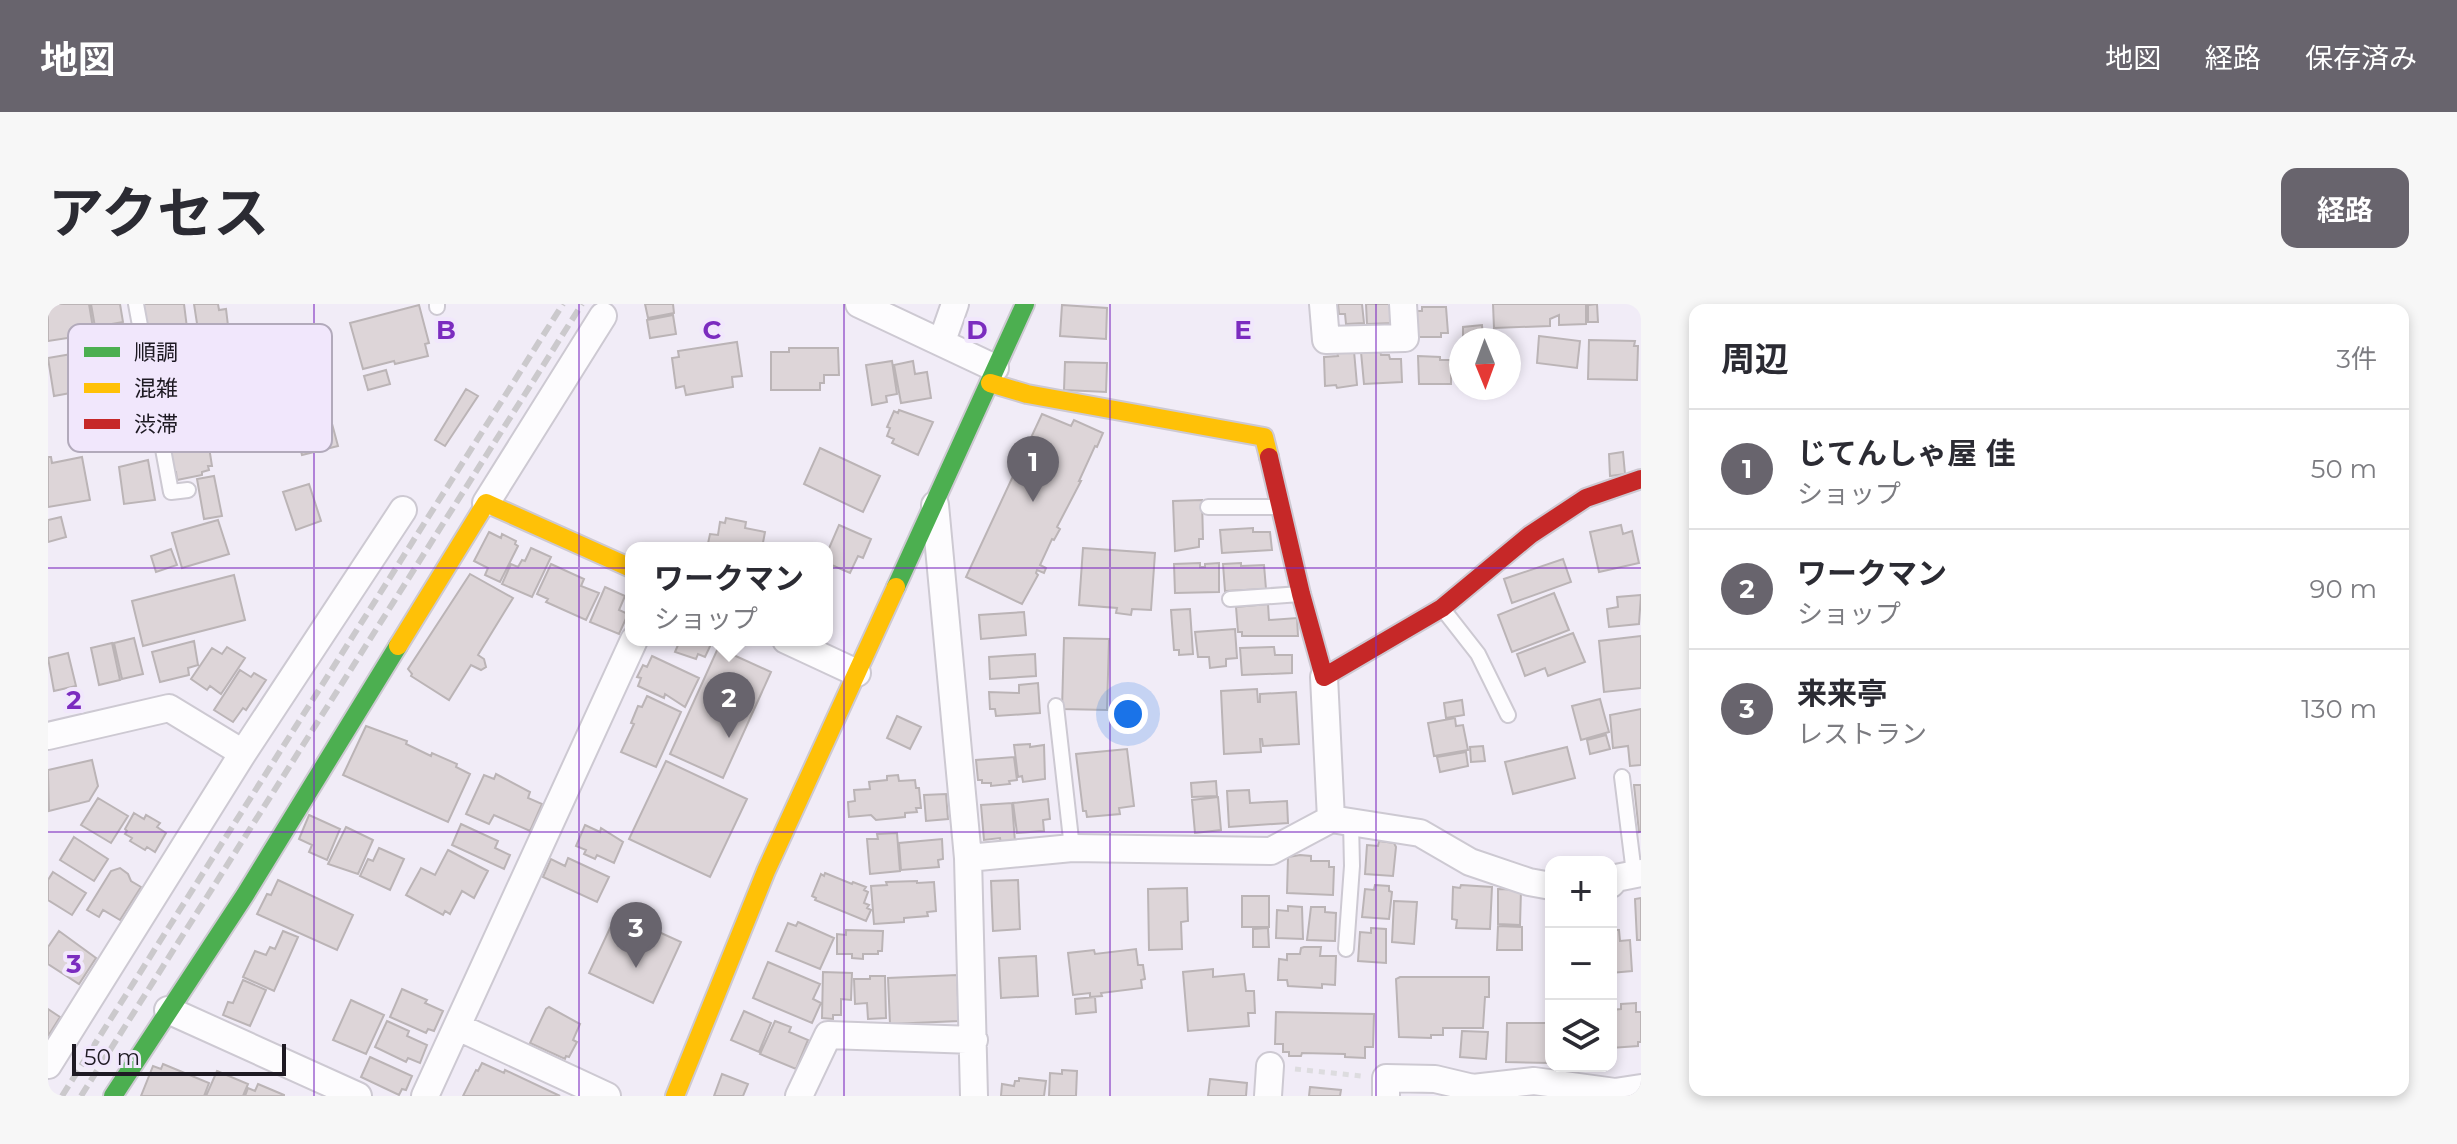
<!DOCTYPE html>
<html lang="ja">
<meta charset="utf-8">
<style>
:root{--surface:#fff;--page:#f7f7f7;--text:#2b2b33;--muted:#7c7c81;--line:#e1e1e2;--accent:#68646d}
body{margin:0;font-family:Montserrat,"Noto Sans JP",sans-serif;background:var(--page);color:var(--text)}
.controls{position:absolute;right:24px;bottom:24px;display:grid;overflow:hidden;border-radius:16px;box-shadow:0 4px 12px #0003}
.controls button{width:72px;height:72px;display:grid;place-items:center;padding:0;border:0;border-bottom:2px solid var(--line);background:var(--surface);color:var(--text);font:40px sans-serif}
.compass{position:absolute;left:1401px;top:24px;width:72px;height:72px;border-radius:50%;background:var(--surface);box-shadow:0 4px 12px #0003;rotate:179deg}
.scale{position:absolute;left:24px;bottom:20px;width:214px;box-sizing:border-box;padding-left:8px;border:4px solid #1e1a23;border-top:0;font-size:22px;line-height:28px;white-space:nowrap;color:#1e1a23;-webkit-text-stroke:6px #f1e7fc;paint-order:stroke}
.you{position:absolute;left:1080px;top:410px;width:28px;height:28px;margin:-20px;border:6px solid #fff;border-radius:50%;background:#1a73e8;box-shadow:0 0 0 12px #1a73e833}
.badge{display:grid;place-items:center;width:52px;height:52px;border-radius:50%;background:var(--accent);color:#fff;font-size:26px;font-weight:700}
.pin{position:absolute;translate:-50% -66px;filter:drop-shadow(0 2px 4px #0008)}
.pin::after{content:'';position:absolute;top:42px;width:28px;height:24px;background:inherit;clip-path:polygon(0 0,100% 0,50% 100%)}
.popup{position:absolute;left:577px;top:238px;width:208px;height:104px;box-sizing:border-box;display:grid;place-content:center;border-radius:16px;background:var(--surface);filter:drop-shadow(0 2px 6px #0005);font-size:26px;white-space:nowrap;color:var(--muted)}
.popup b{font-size:30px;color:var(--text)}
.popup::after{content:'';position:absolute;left:50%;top:100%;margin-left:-16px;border:16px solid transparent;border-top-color:var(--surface)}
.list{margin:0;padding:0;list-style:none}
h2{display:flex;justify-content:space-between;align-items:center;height:104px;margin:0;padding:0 32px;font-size:34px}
h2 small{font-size:26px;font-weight:400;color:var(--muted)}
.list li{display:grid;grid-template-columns:52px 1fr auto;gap:24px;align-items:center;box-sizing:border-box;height:120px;padding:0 32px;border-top:2px solid var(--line)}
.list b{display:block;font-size:30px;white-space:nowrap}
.list p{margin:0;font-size:26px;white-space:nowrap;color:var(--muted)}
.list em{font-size:26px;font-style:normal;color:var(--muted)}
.icon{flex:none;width:44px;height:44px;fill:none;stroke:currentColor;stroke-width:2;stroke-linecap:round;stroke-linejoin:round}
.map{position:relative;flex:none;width:1593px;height:792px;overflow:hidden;border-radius:16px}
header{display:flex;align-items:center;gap:48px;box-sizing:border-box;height:112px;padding:0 40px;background:var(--accent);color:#fff}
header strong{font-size:38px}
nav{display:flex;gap:44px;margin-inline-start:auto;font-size:28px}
.intro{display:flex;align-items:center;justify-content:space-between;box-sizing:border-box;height:192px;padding:0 48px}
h1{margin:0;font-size:56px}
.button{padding:20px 36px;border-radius:16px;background:var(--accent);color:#fff;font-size:28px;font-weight:700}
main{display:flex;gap:48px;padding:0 48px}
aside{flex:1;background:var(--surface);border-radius:16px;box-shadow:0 4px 12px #0003}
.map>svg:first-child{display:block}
</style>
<header>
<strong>地図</strong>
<nav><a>地図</a><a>経路</a><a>保存済み</a></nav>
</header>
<div class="intro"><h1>アクセス</h1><a class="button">経路</a></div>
<main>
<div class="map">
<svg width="1593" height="792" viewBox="0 0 1593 792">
<rect width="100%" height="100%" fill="#f1ecf7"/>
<path fill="#ddd5d8" stroke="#bbb4b6" stroke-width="2" d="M0 0H41L46 30 0 37Z
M43 0H72L75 18 47 23Z
M95 0H136L140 32 102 38Z
M146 0H170L171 6 178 5 181 30H178L180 48 154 52Z
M597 0H625L626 9 600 14Z
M1290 0H1314L1316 19 1298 20 1297 10H1291Z
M1318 0H1347L1345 19 1319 20Z
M1445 0H1538V20L1511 21V11L1502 15V22L1446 24Z
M1549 0 1550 18H1540V1Z
M371 1 381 39 377 40 380 52 347 60 346 57 315 65 302 19Z
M1014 1 1059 4 1058 35 1012 32Z
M1374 3H1398L1400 29H1393V33H1367V7H1374Z
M625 11 628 30 602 34 599 16Z
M1434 21 1435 36H1415V23Z
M1491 32 1532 37 1529 64 1489 59Z
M67 36 68 40 80 38 87 77 56 83 49 39Z
M1541 36 1587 37 1586 42H1590L1589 76 1540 75Z
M689 38 694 72 684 73 685 83 638 91 636 82 628 84 624 54 631 53 630 47Z
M129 43V46L147 43 150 80 125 84 124 77 120 78 115 45Z
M741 44H790L791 71H776V79H772V86H723V48H741Z
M47 46 52 76 27 81 28 88 6 92 0 54Z
M1332 46 1333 51H1341L1342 55H1353L1354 78 1316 80 1313 48Z
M1306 47 1309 81 1289 84 1288 81 1277 82 1276 53 1290 52 1289 48Z
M256 52 260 65 266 64 274 93 269 95 272 105 233 116 234 119 218 123 219 126 201 131 199 128 191 130 180 87 234 72 230 59Z
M1370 52 1392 53V56H1403V80H1371Z
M844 57 849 90 838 92 839 98 824 101 818 61Z
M865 57 867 70 879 68 883 94 853 99 846 61Z
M1017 58 1059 59 1058 88 1016 86Z
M338 66 342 80 320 86 316 72Z
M418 85 430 92 397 142 387 136Z
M53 87 60 130 29 135 22 92Z
M178 89 192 139 167 146 154 96Z
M151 95 157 127 120 133 117 111 125 109 123 99Z
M89 96 97 136 69 142 61 105Z
M851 106 885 118 870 151 844 139 846 135 839 132 842 124 839 123 846 107 850 109Z
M994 110 1023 122 1026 116 1055 129 1049 143 1047 142 1031 177H1033L1009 223 1012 225 1006 236 1004 235 992 261 998 264 996 269 989 266 988 269 990 271 974 300 918 273Z
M283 116 290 142 254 151 247 125Z
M146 142 147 145 161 143 164 162H160L161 166 154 168V171L129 176 128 168H124L121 147Z
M772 144 832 172 815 208 756 180Z
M1575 148 1577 170 1562 172 1561 150Z
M0 153H3L4 159 34 153 42 196 0 203Z
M100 156 107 196 76 200 71 163Z
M166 172 174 212 156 215 149 175Z
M261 180 273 217 248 226 235 188Z
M1154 196 1155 235H1151V243L1127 247 1125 197Z
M13 213 18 233 0 238V216Z
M678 214 698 218 697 224 717 228 714 244H659L662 230 670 231 672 218 677 219Z
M170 216 181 250 134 264 124 229Z
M791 221 823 235 815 254 810 252 802 269 779 259V249Z
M1573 221 1575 230 1584 227 1591 259 1551 268 1542 228Z
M1205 224V228H1222L1224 246 1174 249 1172 226Z
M441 228 453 234 454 230 468 237 467 240 470 242 452 278 437 271 440 264 426 257Z
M483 244 503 253 484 293 454 280 463 260 470 263 474 256 477 257Z
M1035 244 1107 249 1103 306 1084 305 1083 311 1068 309 1069 304 1031 301Z
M123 245 129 261 108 268 103 252Z
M1515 255 1523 278 1464 299 1456 275Z
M1152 259V263H1157V260L1171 259V288L1127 289 1126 260Z
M1193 259V262L1216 261 1218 285 1177 287 1175 260Z
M503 260 536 275 533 282 551 289 538 316 498 298 500 295 489 290Z
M422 270 465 294 430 351 436 355 438 363 433 366 423 361 401 396 363 372 364 370 360 365Z
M186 271 197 316 95 342 84 297Z
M557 283 577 292 571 306 580 310 571 330 542 318Z
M1506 289 1521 326 1464 348 1450 311Z
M1593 291 1591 320 1561 323 1559 305 1570 303 1569 293Z
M1220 300 1221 316 1249 314 1250 332H1194V328H1190L1188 303Z
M1142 305 1145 350 1131 351V346H1126L1123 306Z
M976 308 978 331 933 335 931 311Z
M1187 325 1189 354 1178 355V362L1162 364 1161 353H1150L1147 328Z
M1525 329 1537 358 1500 372 1497 364 1477 372 1469 350Z
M1593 332V384L1556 388 1551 337Z
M86 334 95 370 74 375 66 339Z
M1016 334 1061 335 1059 406 1014 405Z
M625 336H665L657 353 650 350 648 355 627 348 630 341 624 338Z
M146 337 150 361 140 364 141 371 112 378 104 348Z
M64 339 72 376 51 381 43 344Z
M179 343 197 354 173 390 162 382 159 386 143 375 164 344 174 350Z
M1226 343 1227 351H1244V369L1194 371 1192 344Z
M670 344 723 368 675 474 622 450Z
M20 349 28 382 6 387 0 354Z
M987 350 988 372 942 375 941 353Z
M604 352 651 374 637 403 617 390 616 394 590 382 593 374 589 373 595 361 599 363Z
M192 366 203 373 206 369 218 376 198 406 195 404 185 418 166 406Z
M990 379 992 409 948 412 947 405H942L941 388 971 389V381Z
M1209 385 1210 398H1212V390L1248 388 1251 440 1215 442 1214 435H1212L1213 448 1176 450 1173 387Z
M599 392 633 408 608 463 573 448 586 420 583 419 590 402 594 403Z
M1552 395 1561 428 1533 436 1524 402Z
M1414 396 1416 411 1398 414 1396 399Z
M1593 405V461L1582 462 1580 442 1565 444 1562 411Z
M849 412 873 423 862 445 839 434Z
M1407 414 1408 422 1415 421 1420 446 1386 452 1380 419Z
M318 422 359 437 358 440 383 452 384 449 409 460 408 463 422 470 400 518 295 471Z
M1558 431 1562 445 1542 450 1539 436Z
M982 440V443L996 441 997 475 975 478 974 472 970 473 966 441Z
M1435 442 1437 457 1423 458 1422 443Z
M1519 443 1527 474 1465 490 1457 458Z
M1079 445 1086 502 1071 504 1072 510 1039 513 1038 507H1035L1028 450Z
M1418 448 1420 462 1392 468 1389 453Z
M966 453 969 476 961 477 962 480 943 482V479H934V476H930L928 456Z
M44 456 50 482 41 497 1 507 0 466Z
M618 457 699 495 662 573 581 535Z
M448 470 482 488 480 494 494 500 482 527 446 511 441 520 418 510 436 471 446 475Z
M850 471 851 477 867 476 868 484H871L873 504H868L869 508 857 509V513L828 516 823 511 801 513 800 498 807 497 806 486 822 485 821 478 839 476V472Z
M1168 477 1169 492 1144 493 1143 479Z
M1586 481H1593V527L1591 528Z
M1201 486 1202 499 1239 497 1240 519 1181 523 1179 487Z
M898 490 900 515 878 517 876 491Z
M1170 493 1173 526 1147 529 1144 496Z
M50 494 80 512 63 539 33 521Z
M1000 495 1002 515 995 516 996 527 969 529 965 499Z
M964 499 967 538 953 539 952 534 936 536 933 501Z
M86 509 96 515 98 511 112 519 109 523 118 529 107 548 99 543 97 546 82 537 84 534 77 530 79 527 77 525Z
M261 511 292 525 279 556 261 548 264 541 251 535Z
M413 520 450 537 447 544 462 551 456 565 404 541Z
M537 521 552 528 553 524 575 538 566 559 549 551 547 555 536 550 538 546 528 542Z
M298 523 325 536 310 570 280 560Z
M849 529 852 567 822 570 819 535H830L829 530Z
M26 533 60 555 46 577 12 556Z
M894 535 895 555 890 556 891 563 853 566 851 539Z
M1331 537 1346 539 1348 543 1345 572 1317 570 1319 541 1330 542Z
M331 544 356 555 342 586 312 572 320 555 325 557Z
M400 546 440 567 426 594 414 587 402 610 397 607 395 611 358 591 373 564 387 571Z
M1252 551 1263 552V557H1281V563H1286L1285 591 1239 589 1240 553Z
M520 554 561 573 549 598 495 573 503 555 517 562Z
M72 564 80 570 83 577 93 583 72 616 55 606 51 613 39 606 63 567Z
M5 568 38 589 24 611 0 596V576Z
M777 569 804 580 805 578 818 583 816 586 820 588 816 599 821 601 819 604 823 606 818 617 767 596 768 594 764 592 773 570 776 572Z
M230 576 305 611 289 646 209 610 219 590 223 591Z
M970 576 972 625 945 627 943 577Z
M869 577V579L886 578 888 607 879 608 880 612 856 614V618L826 620 823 582 839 581 838 578Z
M1327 581 1341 582V587L1344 588 1341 615 1314 613 1317 585 1326 586Z
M1413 581 1444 583 1442 625 1408 624 1409 616 1404 615 1405 583 1412 584Z
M1139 584 1140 617 1133 618 1134 645 1101 646 1100 585Z
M1450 585 1473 586 1472 621 1450 620Z
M1194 592H1221V623H1194Z
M1593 594V636H1589L1587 595Z
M1346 597 1369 598 1366 640 1344 638Z
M1240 602 1254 603 1255 635 1228 634 1229 606 1240 607Z
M1263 603H1277V608L1288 609 1287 637 1259 636Z
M569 609 633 638 605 699 541 669Z
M750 618 786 634 772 665 728 647 740 619 748 622Z
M1450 622 1474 623V646H1449Z
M1220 624 1221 643H1205V625Z
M1323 624 1338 625V659L1310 657 1312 628 1323 629Z
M798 626 835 627 834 647H830V650H815V655L804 654V650H789V630L798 631Z
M1563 626H1571L1572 637 1582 636 1584 667 1563 669Z
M11 627 48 654 31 680 0 660V643Z
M235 627 250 633 226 687 195 673 207 647 218 651 222 643 227 645Z
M1256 643H1273L1272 652H1288L1287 681 1274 680V684L1240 682 1239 676H1230L1231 655 1239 656V650H1252L1253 644Z
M1088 645 1090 661H1095L1097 675 1093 676 1094 684 1053 689 1054 692 1042 693V689L1025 691 1020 649 1046 646 1047 650Z
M988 652 990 692 953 694 951 654Z
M720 658 772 680 765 695 773 699 764 719 705 694Z
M1165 665V673L1196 670 1198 687H1206L1207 709H1200L1201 722 1140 727 1135 668Z
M775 668 804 669 803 696 793 695V711H785V715L774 714Z
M909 671 911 717 842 720 840 674Z
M822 672H837L838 714 820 715 819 699 807 700 806 675H822Z
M1352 673H1441V693H1437L1435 724H1395V731H1383V734L1351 733 1348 675Z
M195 676 218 686 202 722 175 711 180 698 185 699Z
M354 685 379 696 377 699 395 707 386 727 380 725 378 729 342 713Z
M1047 693 1048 708 1028 710 1027 695Z
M303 696 336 711 318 750 285 736Z
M1588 699V708H1593V738H1590V742L1563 744V706L1573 705V700Z
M501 703 532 720 525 736 529 738 521 753 518 752 517 755 482 739 498 705Z
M0 705 12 713 0 732Z
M696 707 723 719 711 748 683 736Z
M1228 708 1326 710 1325 743H1317V754L1297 753V750L1254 749 1253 752H1241V748H1235V740H1227Z
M339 717 361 727 359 732 379 741 372 759 360 754 358 758 327 743Z
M727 717 743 723 741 728 760 736 748 765 712 750Z
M1459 719H1503V759L1458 758Z
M1414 727 1440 728 1438 755 1412 753Z
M322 753 364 772 358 786 354 785 351 791 313 773Z
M434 759 456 769 457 766 512 792H415L428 766 430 767Z
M115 760 161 779 156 792H93L105 762 113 765Z
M1014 766 1029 767 1028 792H1001L1002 769 1014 770Z
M169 767 200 780 195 792H158Z
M674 770 700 780 695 792H666Z
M971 774 998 777 996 792H953L954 780 966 782 967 777H971Z
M1162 775 1199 779 1198 792H1160Z
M210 780 236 791V792H197L200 784 207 787Z
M1262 783 1293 786 1292 792H1261Z"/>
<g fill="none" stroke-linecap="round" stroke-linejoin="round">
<defs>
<path id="lane" d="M88 0 123 188 140 186
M389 0V3
M1160 203H1232
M1182 295 1252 290
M1394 304 1430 350 1460 411
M1008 402 1024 544
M1574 473 1586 569
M1298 645 1304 562 1303 518"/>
<path id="street" d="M811 0 947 64
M1275 0 1278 36 1357 34 1355 0
M894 37 907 0
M438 199 555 12
M887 201 920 554 926 792
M738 336 809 369
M1276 373 1283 515
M0 432 121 404 195 449 0 761
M195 449 355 206
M920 554 1024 544 1223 547 1283 515 1372 529 1422 558 1481 578 1503 582
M1563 580 1568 574 1593 569
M120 706 310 792
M410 723 559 792
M1425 784 1486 777 1567 788 1593 784
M377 792 586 336
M751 792 780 731 926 736
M1220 792 1222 762
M1338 792V774L1387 775 1425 784 1424 792"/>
<path id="fast" d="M848 283 977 0
M65 792 197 591 350 342"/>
<path id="slow" d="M942 79 979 90 1216 133 1221 153
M350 342 438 199 583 264
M627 792 718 567 848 283"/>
<path id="jam" d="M1221 153 1253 290 1276 373 1394 304 1482 231 1538 194 1593 175"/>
</defs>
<use href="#lane" stroke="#cdc9d2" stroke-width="18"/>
<use href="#street" stroke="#cdc9d2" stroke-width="30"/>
<use href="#fast" stroke="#cdc9d2" stroke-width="22"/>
<use href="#slow" stroke="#cdc9d2" stroke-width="22"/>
<use href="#jam" stroke="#cdc9d2" stroke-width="22"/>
<path stroke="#dddcdf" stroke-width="5" stroke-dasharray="6 6" stroke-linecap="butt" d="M1247 765 1313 772"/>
<use href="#lane" stroke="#fdfcfe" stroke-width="14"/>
<use href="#street" stroke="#fdfcfe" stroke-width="26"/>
<use href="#fast" stroke="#4caf50" stroke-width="18"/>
<use href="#slow" stroke="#ffc107" stroke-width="18"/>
<use href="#jam" stroke="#c62828" stroke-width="18"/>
<path stroke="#cbc9cc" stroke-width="6" stroke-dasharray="12 6" stroke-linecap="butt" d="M14 792 515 0
M33 792 534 0"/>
</g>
<path fill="none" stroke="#7b2cbf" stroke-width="2" stroke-opacity="0.55" d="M266 0V792M531 0V792M796 0V792M1062 0V792M1328 0V792M0 264H1593M0 528H1593"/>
<rect x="20" y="20" width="264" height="128" rx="12" fill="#f1e7fc" stroke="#b2aabb" stroke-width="2"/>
<rect x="36" y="43" width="36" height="10" fill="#4caf50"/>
<rect x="36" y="79" width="36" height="10" fill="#ffc107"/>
<rect x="36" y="115" width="36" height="10" fill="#c62828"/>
<g font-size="22" fill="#1e1a23">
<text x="86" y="56">順調</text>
<text x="86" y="92">混雑</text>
<text x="86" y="128">渋滞</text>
</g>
<g font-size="26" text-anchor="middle" font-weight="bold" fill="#7b2cbf" stroke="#f1e7fc" stroke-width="8" stroke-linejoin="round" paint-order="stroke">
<text x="398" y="35">B</text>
<text x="664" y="35">C</text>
<text x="929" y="35">D</text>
<text x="1195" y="35">E</text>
<text x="26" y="405">2</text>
<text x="26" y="669">3</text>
</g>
</svg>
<div class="controls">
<button>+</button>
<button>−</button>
<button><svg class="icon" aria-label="layers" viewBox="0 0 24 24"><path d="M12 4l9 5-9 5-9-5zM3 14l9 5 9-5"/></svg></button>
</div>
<svg class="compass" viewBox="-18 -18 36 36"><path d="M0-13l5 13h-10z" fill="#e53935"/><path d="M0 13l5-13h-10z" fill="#7c7c81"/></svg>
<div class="scale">50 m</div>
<div class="you"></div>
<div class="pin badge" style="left:985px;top:198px">1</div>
<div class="pin badge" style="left:681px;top:434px">2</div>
<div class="popup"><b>ワークマン</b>ショップ</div>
<div class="pin badge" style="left:588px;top:664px">3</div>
</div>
<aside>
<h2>周辺<small>3件</small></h2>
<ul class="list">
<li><span class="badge">1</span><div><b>じてんしゃ屋 佳</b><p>ショップ</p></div><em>50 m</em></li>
<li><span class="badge">2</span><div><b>ワークマン</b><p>ショップ</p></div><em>90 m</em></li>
<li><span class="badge">3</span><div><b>来来亭</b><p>レストラン</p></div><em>130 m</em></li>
</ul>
</aside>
</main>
